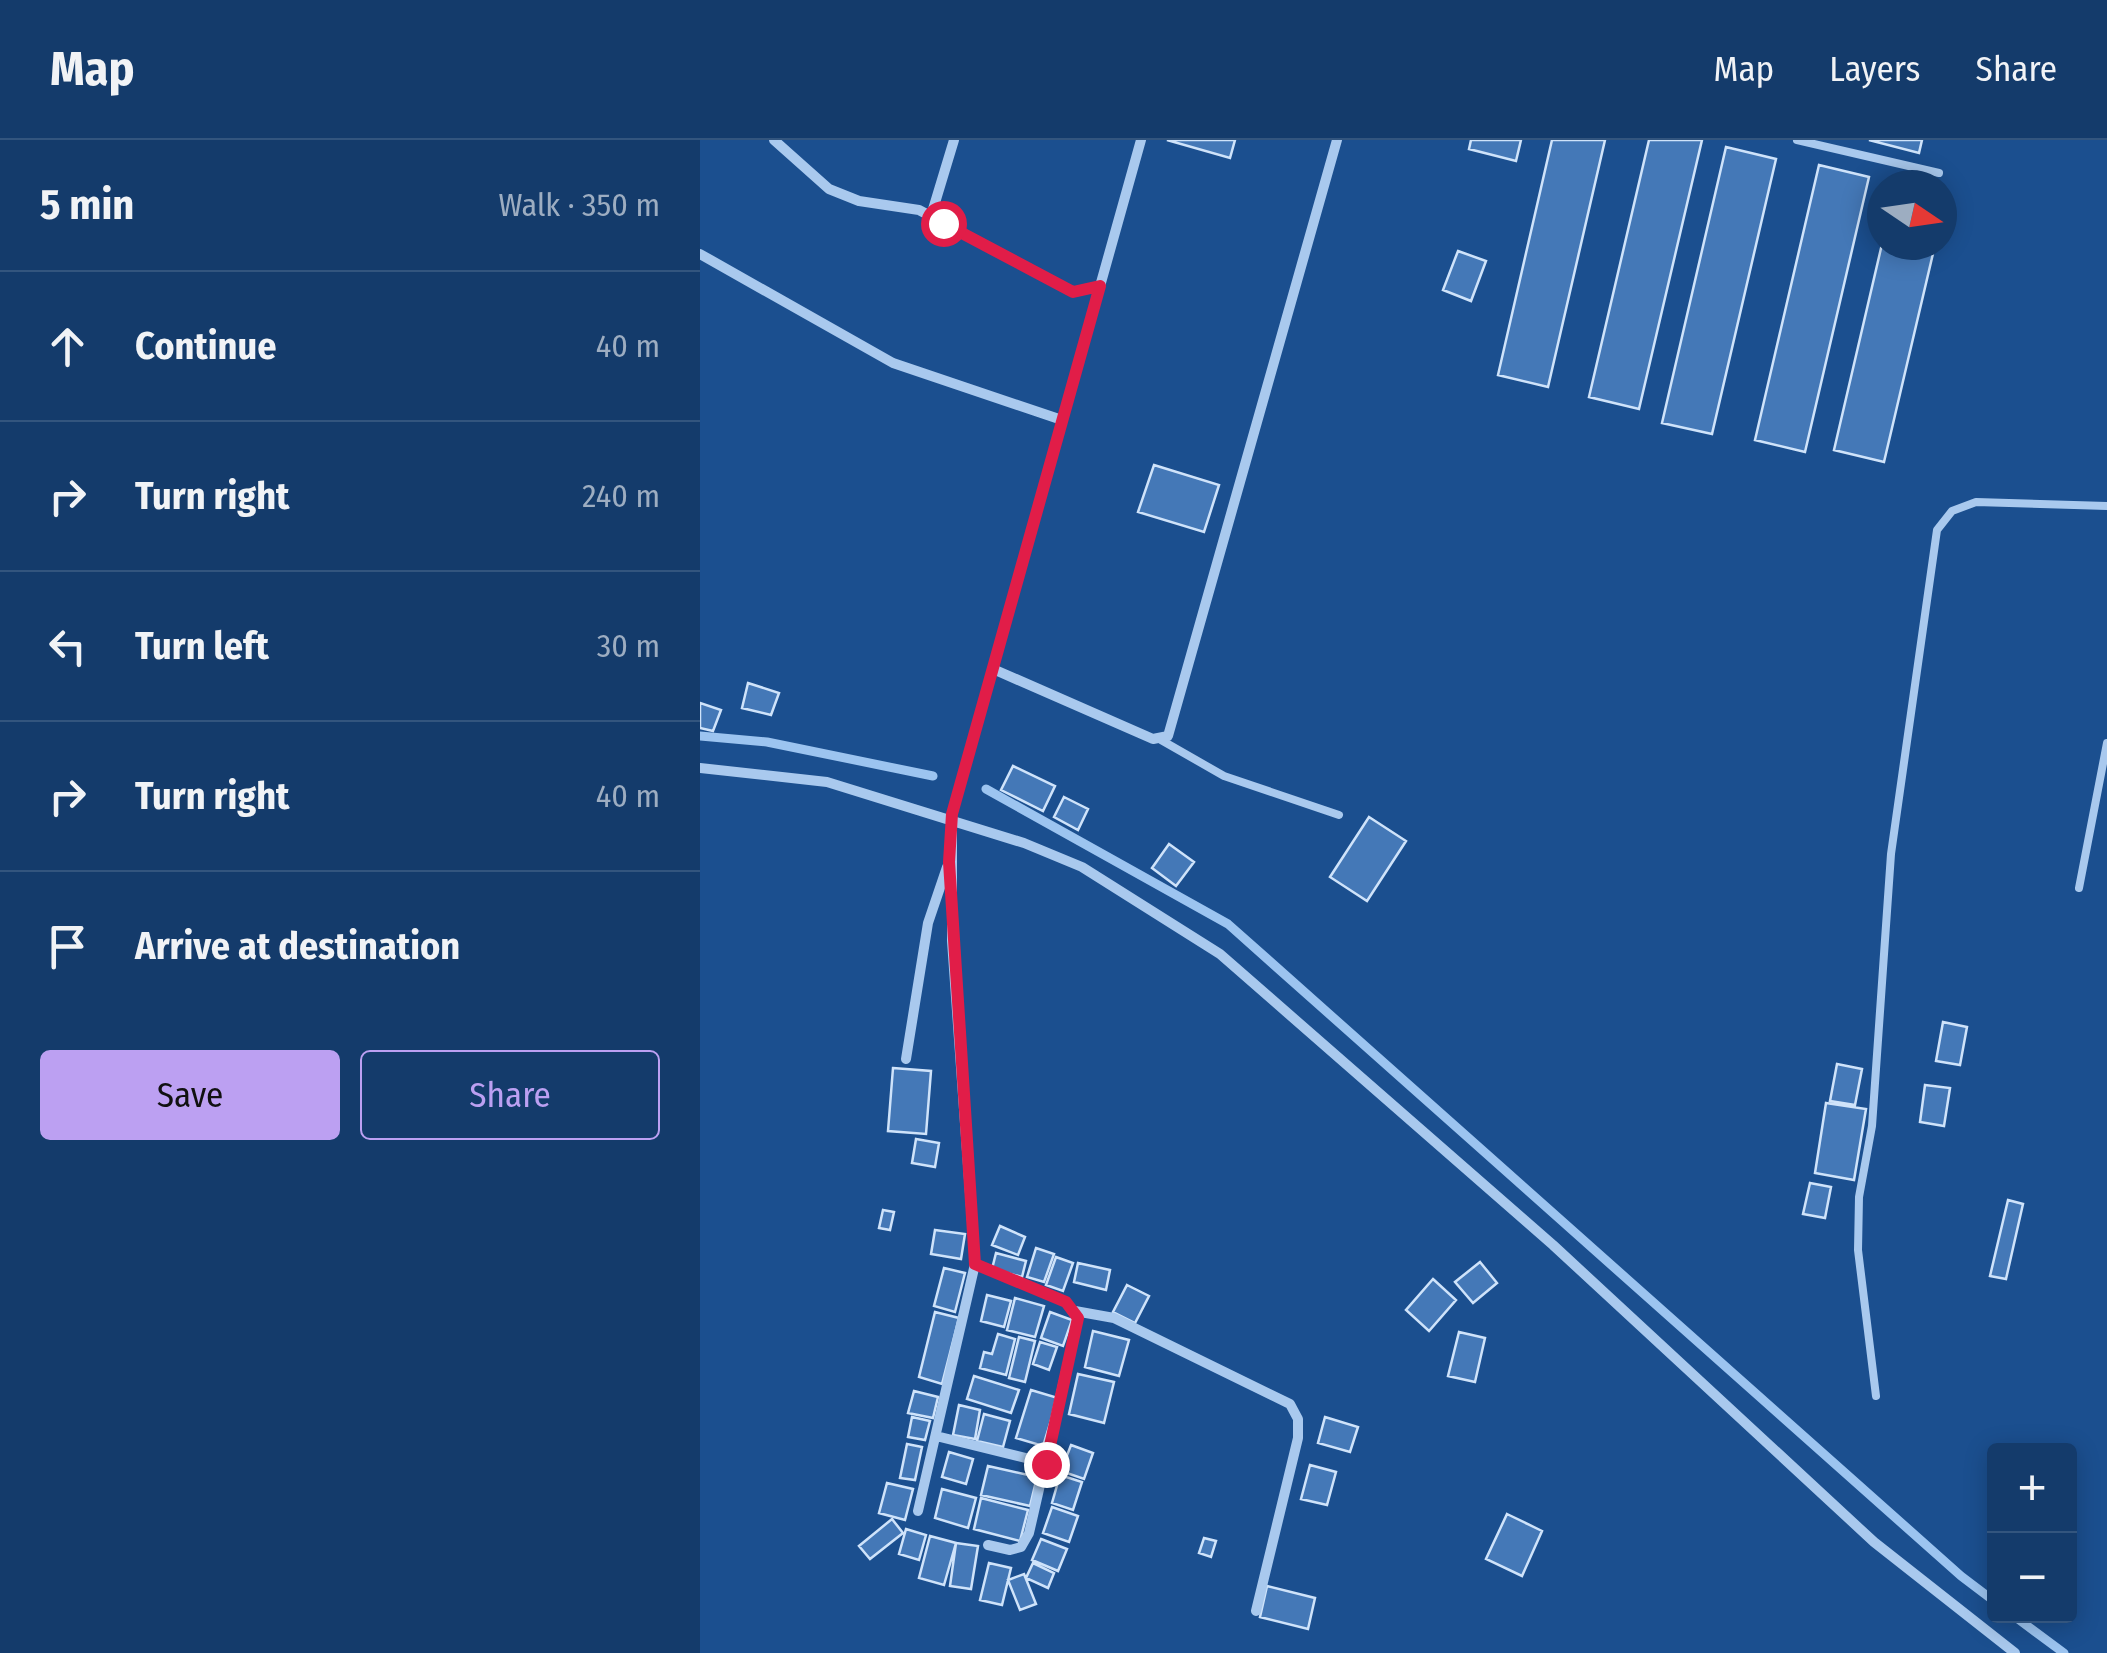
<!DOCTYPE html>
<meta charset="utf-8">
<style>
:root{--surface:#143b6b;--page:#1d4271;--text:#f1f3f6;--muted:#9dadc1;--line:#33557e;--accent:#bca0f2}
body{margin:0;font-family:"Fira Sans Condensed",sans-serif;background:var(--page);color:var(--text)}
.controls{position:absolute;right:30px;bottom:30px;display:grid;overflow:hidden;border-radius:10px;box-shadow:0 5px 25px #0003}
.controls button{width:90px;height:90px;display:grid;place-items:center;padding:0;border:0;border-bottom:2px solid var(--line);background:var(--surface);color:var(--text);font:50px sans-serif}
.compass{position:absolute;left:1167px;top:30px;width:90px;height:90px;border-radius:50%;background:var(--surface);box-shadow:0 5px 25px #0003;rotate:103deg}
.stop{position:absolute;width:30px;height:30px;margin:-22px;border:8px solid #e11d48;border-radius:50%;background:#fff}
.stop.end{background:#e11d48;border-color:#fff;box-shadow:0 2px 10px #0008}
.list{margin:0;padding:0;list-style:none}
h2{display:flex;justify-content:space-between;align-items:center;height:130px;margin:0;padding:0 40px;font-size:42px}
h2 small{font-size:32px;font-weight:400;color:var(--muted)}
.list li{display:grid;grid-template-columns:65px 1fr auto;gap:30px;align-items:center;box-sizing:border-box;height:150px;padding:0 40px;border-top:2px solid var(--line)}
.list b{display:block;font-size:38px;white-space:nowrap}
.list em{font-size:32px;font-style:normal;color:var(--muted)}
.actions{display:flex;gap:20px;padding:30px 40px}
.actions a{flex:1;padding:22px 0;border:2px solid var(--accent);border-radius:10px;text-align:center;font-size:35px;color:var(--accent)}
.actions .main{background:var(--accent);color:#111}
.icon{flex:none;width:55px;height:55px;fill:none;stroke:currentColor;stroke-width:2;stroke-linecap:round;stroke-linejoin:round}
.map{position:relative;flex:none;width:1407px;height:1513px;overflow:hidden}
header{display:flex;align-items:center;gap:60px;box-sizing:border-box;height:140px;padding:0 50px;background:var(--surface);border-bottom:2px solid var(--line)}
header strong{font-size:48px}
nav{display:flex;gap:55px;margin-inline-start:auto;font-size:35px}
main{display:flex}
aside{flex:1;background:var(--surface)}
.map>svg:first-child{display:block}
</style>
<header>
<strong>Map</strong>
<nav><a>Map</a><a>Layers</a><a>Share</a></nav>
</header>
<main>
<aside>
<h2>5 min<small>Walk · 350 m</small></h2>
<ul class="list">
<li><svg class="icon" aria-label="ahead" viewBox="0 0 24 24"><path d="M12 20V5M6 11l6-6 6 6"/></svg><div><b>Continue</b></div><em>40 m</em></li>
<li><svg class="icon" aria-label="right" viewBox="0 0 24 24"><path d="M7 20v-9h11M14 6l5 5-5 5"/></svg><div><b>Turn right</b></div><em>240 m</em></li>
<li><svg class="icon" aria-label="left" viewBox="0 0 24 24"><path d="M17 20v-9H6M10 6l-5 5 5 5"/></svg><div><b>Turn left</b></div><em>30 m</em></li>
<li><svg class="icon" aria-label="right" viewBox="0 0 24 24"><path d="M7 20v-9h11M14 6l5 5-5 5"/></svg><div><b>Turn right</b></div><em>40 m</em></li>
<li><svg class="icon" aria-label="arrive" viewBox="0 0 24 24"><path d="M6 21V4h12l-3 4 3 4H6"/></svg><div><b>Arrive at destination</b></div></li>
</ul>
<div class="actions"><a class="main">Save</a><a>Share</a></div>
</aside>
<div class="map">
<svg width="1407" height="1513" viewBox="0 0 1407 1513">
<rect width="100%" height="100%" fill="#1b4f8f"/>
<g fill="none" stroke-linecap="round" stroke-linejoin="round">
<path stroke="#9cc4f0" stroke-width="9" d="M0 596 67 602 233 636
M286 649 528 784 1261 1436 1294 1461
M1314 1476 1364 1513"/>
</g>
<path fill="#4478b7" stroke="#cfe3fa" stroke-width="2.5" d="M467 0H535L530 18Z
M771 0H821L816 21 769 9Z
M852 0H905L848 247 798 235Z
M949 0H1002L939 269 889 257Z
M1169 0H1222L1219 13Z
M1026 7 1076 19 1012 294 962 283Z
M1119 25 1169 37 1105 312 1055 300Z
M1198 35 1242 45H1196Z
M1182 104 1235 105 1184 322 1134 310Z
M758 111 786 121 771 161 743 150Z
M454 325 519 345 504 392 438 372Z
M48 543 79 553 71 575 42 568Z
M0 563 21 570 13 591 0 588Z
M313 626 355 646 343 671 301 650Z
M364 657 388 669 378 690 354 677Z
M669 677 706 701 667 761 630 737Z
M469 704 494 722 476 746 452 728Z
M1243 882 1267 887 1260 925 1236 921Z
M1137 924 1162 929 1155 965 1130 961Z
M193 928 231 931 226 994 188 991Z
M1225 945 1250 948 1244 986 1220 982Z
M1126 963 1166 969 1154 1040 1115 1033Z
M216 999 239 1003 235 1027 212 1023Z
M1110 1043 1131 1047 1125 1078 1103 1074Z
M1308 1060 1323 1064 1306 1139 1290 1136Z
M183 1070 194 1072 190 1090 179 1088Z
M300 1086 325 1097 318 1115 292 1105Z
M235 1090 265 1094 261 1119 231 1114Z
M336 1108 354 1114 344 1142 327 1137Z
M296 1113 326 1121 322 1137 292 1129Z
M356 1117 373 1123 363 1151 346 1145Z
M780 1122 797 1143 773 1163 755 1142Z
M378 1123 410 1130 406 1150 374 1142Z
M244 1128 265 1133 255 1172 234 1166Z
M733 1139 756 1160 729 1191 706 1170Z
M427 1145 449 1156 435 1183 413 1172Z
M287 1155 311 1161 304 1187 281 1181Z
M315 1158 344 1166 335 1197 307 1190Z
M235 1172 259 1178 242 1244 219 1237Z
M350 1172 372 1180 363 1206 341 1198Z
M393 1191 429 1200 419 1236 385 1227Z
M759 1192 785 1198 775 1242 748 1236Z
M298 1194 315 1199 306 1235 280 1228 284 1212 292 1214Z
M319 1197 335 1201 325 1242 309 1238Z
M340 1202 357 1207 349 1230 333 1224Z
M378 1234 414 1242 404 1283 369 1274Z
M274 1236 319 1250 311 1273 267 1259Z
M331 1250 358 1258 343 1306 316 1298Z
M214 1251 238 1257 233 1278 208 1273Z
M259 1265 280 1270 275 1299 253 1295Z
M284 1274 310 1281 303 1307 277 1301Z
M212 1277 230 1281 225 1300 208 1297Z
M625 1277 658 1287 650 1312 618 1303Z
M207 1304 222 1307 215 1340 200 1338Z
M371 1305 393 1313 384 1339 361 1331Z
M249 1312 273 1319 266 1344 242 1337Z
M610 1325 636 1332 627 1365 601 1359Z
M288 1326 337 1337 330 1366 281 1355Z
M360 1335 382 1342 373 1370 352 1363Z
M187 1343 213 1349 205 1380 179 1373Z
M242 1349 276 1358 268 1388 235 1378Z
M281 1358 328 1370 320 1401 274 1389Z
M352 1367 378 1376 369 1402 343 1393Z
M807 1374 842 1391 822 1436 786 1419Z
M192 1379 203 1393 170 1419 159 1406Z
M206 1389 226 1395 219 1420 199 1414Z
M230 1396 256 1403 244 1445 219 1438Z
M504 1398 516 1401 511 1417 499 1413Z
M341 1399 367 1409 358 1431 332 1420Z
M256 1403 278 1406 271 1449 250 1446Z
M289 1423 311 1428 302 1465 280 1460Z
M333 1423 354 1433 348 1448 326 1438Z
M324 1434 336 1464 320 1470 308 1440Z
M567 1446 615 1458 608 1489 560 1477Z"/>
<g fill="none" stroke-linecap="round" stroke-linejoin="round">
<path stroke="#a9c9ee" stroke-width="8" d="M1097 0 1239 33
M461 600 524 636 639 675
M1379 748 1407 603
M1176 1256 1158 1110 1159 1057 1172 986 1191 714 1237 390 1252 371 1276 362 1407 366"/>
<path stroke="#a9c9ee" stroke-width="10" d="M74 0 129 49 159 61 219 70 373 152 400 146
M231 76 254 0
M0 114 193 223 362 280
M293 529 453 599 468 596 637 0
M0 628 127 642 324 703 382 727 520 814 853 1105 1174 1402 1315 1513
M206 919 228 783 247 727
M275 1124 366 1162 378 1179 329 1393 321 1407 310 1410 288 1405
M375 1171 414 1178 590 1264 598 1279V1298L556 1471
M236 1296 346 1323
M218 1371 275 1124 252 801V674L441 0"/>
</g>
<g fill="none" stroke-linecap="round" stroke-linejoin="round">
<path stroke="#e11d48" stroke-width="12" d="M243 83 373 152 400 146 252 674 249 722 275 1124 366 1162 378 1178 346 1324"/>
</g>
</svg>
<div class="controls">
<button>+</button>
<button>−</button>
</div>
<svg class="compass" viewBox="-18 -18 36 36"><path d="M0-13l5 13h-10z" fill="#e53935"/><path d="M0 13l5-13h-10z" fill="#9dadc1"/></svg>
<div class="stop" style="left:243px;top:83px"></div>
<div class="stop end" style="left:346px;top:1324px"></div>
</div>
</main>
